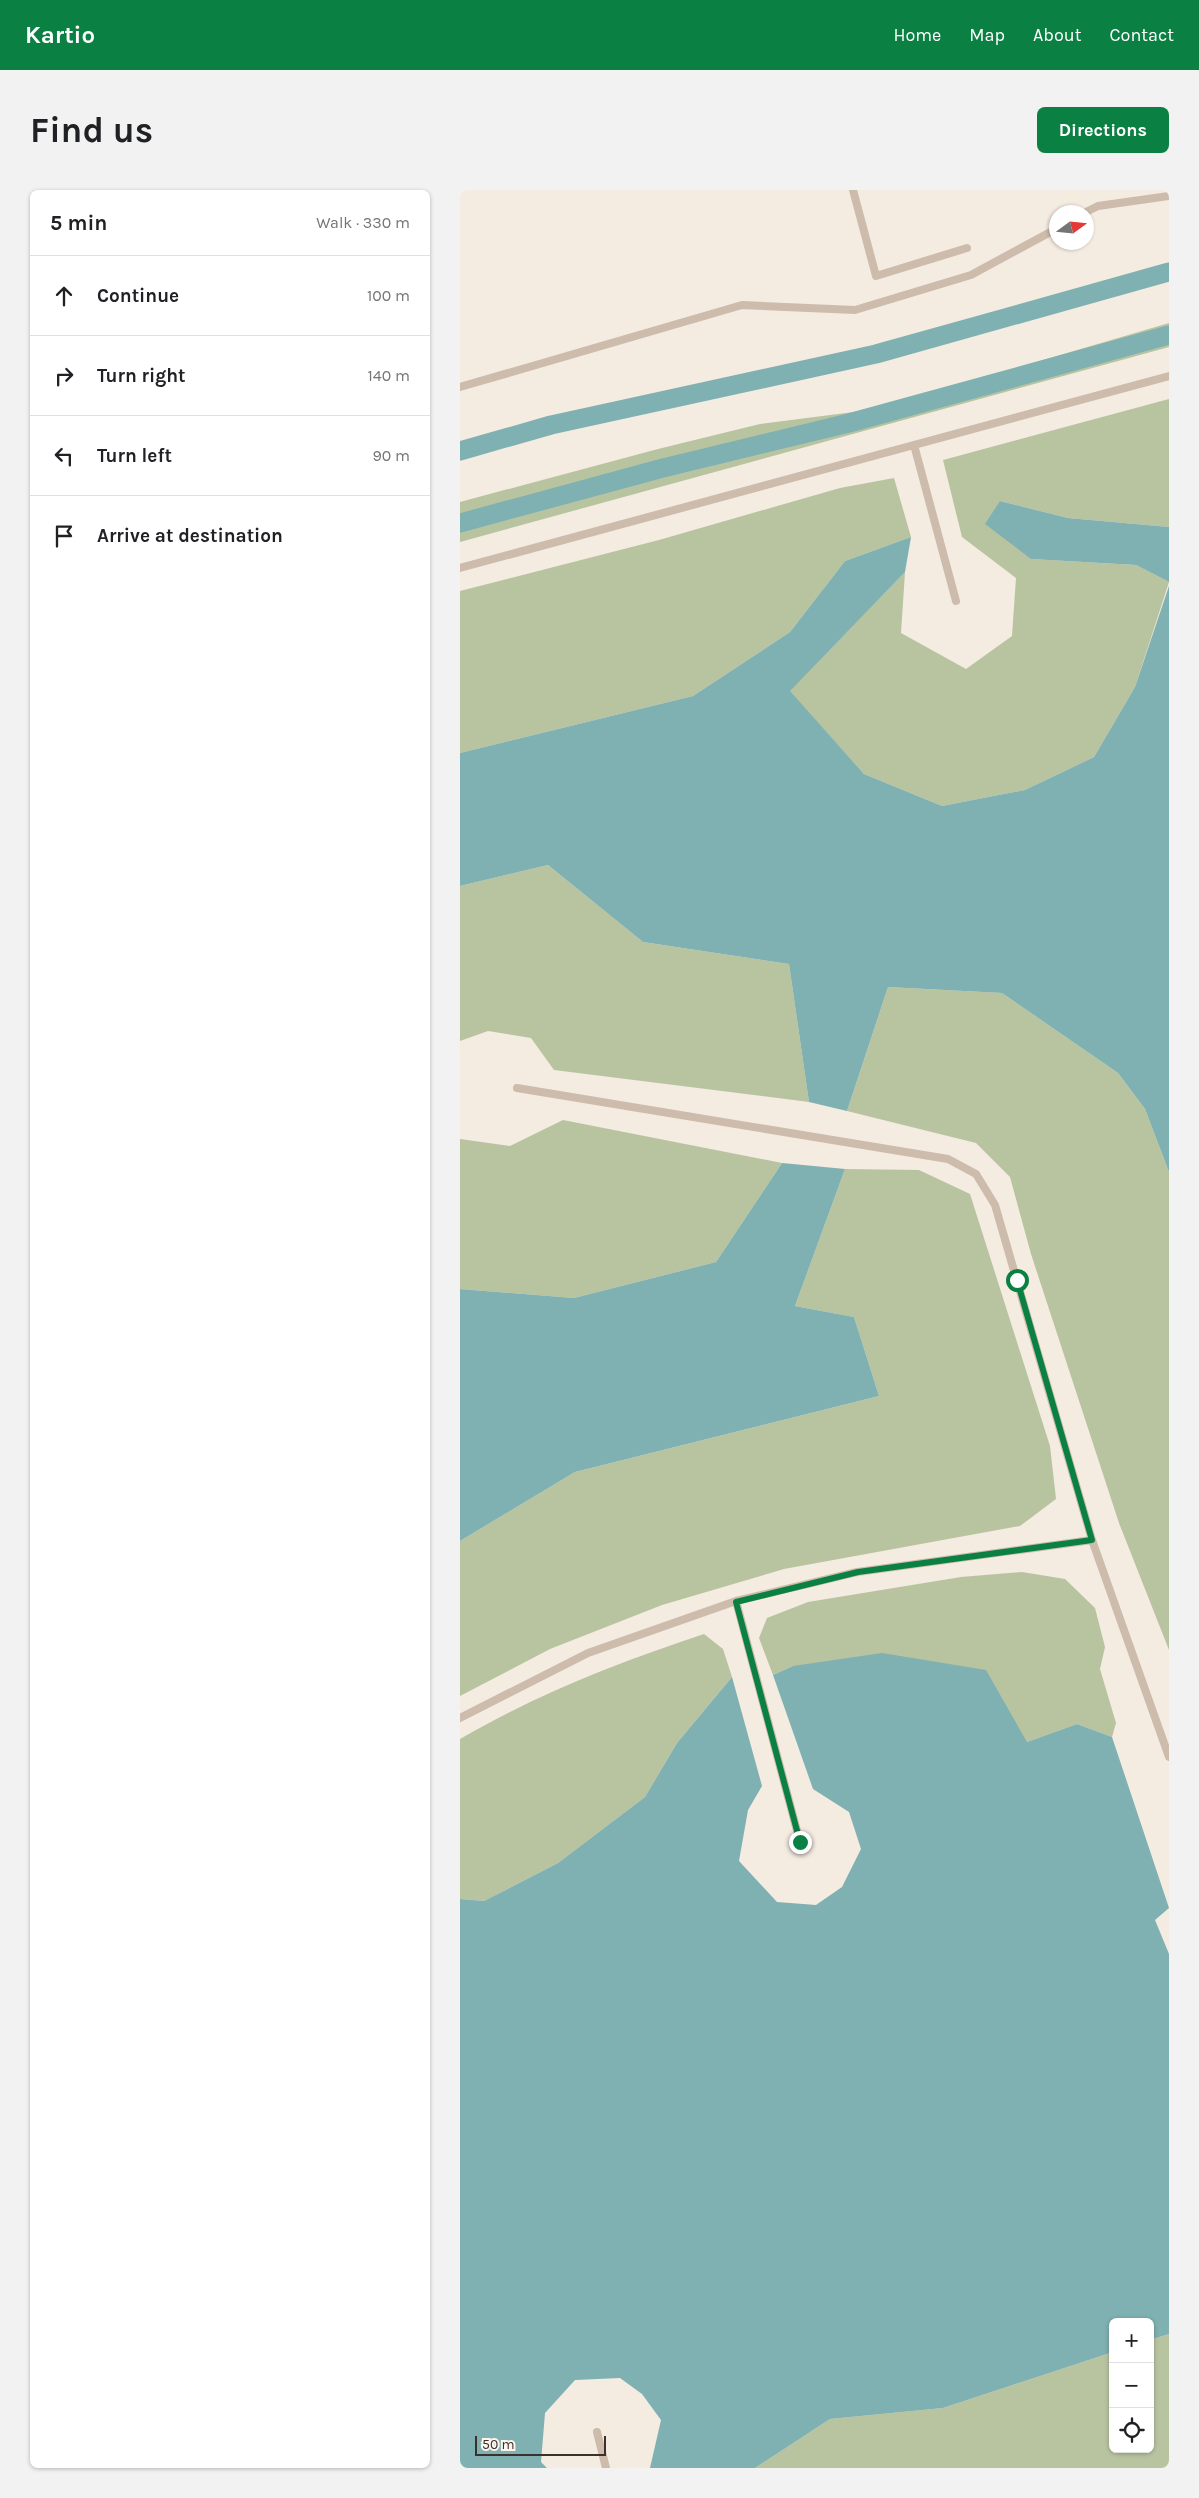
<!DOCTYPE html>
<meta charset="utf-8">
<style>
:root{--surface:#fff;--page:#f2f2f2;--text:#202124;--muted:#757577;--line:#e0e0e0;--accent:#0b8043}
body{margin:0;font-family:Karla,sans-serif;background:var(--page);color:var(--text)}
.controls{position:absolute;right:15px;bottom:15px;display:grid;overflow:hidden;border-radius:8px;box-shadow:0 1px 4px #0004}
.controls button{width:45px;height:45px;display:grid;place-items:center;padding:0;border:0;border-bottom:1px solid var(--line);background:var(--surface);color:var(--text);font:25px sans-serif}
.compass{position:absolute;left:589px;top:15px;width:45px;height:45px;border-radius:50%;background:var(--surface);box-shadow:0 1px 4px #0004;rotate:75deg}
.scale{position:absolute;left:15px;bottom:12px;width:131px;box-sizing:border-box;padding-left:5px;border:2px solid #3b302b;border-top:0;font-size:14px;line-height:18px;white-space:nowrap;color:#3b302b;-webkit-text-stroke:4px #fbf5ee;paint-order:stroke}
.stop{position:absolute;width:15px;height:15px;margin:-11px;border:4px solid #0b8043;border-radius:50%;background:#fff}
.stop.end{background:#0b8043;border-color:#fff;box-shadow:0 1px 5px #0008}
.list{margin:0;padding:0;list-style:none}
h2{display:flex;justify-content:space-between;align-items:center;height:65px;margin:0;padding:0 20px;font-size:21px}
h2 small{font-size:16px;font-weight:400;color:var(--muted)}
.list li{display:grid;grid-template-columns:32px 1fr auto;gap:15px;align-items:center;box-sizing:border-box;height:80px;padding:0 20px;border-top:1px solid var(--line)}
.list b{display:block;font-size:19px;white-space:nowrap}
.list em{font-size:16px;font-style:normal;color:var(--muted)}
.icon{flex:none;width:28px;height:28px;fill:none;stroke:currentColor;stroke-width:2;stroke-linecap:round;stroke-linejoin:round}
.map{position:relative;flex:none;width:709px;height:2278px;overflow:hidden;border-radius:8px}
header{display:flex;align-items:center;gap:30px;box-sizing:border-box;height:70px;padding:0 25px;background:var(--accent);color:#fff}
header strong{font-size:24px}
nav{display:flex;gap:28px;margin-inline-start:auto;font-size:18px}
.intro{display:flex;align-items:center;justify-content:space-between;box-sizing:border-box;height:120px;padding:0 30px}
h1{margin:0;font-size:35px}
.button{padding:12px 22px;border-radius:8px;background:var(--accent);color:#fff;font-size:18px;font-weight:700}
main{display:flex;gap:30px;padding:0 30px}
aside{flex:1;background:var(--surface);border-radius:8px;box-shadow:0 1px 4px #0004}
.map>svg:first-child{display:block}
</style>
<header>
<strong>Kartio</strong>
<nav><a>Home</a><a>Map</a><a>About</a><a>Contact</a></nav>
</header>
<div class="intro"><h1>Find us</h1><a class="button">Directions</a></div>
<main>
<aside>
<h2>5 min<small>Walk · 330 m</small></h2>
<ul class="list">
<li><svg class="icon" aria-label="ahead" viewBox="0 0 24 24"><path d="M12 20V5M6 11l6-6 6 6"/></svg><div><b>Continue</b></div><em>100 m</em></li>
<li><svg class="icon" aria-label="right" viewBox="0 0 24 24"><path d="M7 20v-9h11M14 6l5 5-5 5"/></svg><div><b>Turn right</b></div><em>140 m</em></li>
<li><svg class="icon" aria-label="left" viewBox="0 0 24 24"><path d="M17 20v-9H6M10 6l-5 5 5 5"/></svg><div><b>Turn left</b></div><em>90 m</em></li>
<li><svg class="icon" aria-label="arrive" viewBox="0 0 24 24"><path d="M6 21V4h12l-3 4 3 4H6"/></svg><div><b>Arrive at destination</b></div></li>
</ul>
</aside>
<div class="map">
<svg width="709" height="2278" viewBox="0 0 709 2278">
<rect width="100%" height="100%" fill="#f4ebe1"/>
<path fill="#b8c4a0" d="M709 133V157L0 352V312L198 259 300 234 417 219Z
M709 209V337L608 328 540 311 571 369 676 375 709 392 675 497 634 567 565 600 482 616 404 584 329 501 445 382 441 443 506 479 552 446 556 388 502 347 483 270Z
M434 288 451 347 385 371 330 442 233 506 0 563V401L199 350 380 298Z
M88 675 183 752 329 774 349 912 94 880 71 848 28 841 0 851V696Z
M428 797 542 803 658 883 685 919 709 982V1460L659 1333 571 1064 550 987 516 953 387 921Z
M103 930 322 973 256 1072 114 1108 0 1099V949L50 956Z
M385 979 459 980 510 1004 590 1256 596 1309 560 1336 324 1379 202 1415 90 1459 0 1506V1351L115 1282 419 1206 394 1127 335 1116Z
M562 1382 605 1389 635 1418 645 1457 640 1479 656 1533 652 1547 617 1534 567 1552 333 1476 313 1485 299 1448 307 1428 348 1412 501 1387Z
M244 1444 263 1459 272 1487 217 1553 185 1607 98 1673 24 1711 0 1709V1549C77 1504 160 1472 244 1444Z
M709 2144V2278H295L370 2229 483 2218 653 2162V2259H690V2150Z"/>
<path fill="#7fb0b2" d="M540 311 608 328 709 337V392L676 375 571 369 525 334Z
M451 347 445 382 330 501 404 584 482 616 565 600 634 567 675 497 709 396V982L685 919 658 883 542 803 428 797 387 921 349 912 329 774 183 752 88 675 0 696V563L233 506 330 442 385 371Z
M322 973 385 979 335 1116 394 1127 419 1206 115 1282 0 1351V1099L114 1108 256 1072Z
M422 1463 526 1480 567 1552 617 1534 652 1547 709 1718 695 1730 709 1764V2144L690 2150V2132H653V2162L483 2218 370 2229 295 2278H190L201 2230 182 2204 160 2188 115 2190 85 2223 81 2272 87 2278H0V1709L24 1711 98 1673 185 1607 217 1553 272 1487 302 1596 288 1620 279 1671 317 1712 356 1715 382 1697 401 1659 389 1622 353 1599 313 1485 333 1476Z"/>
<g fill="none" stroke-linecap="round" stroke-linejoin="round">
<path stroke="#7fb0b2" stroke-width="19" d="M0 261 91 235 416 164 709 82
M0 333 203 278 389 233 709 145"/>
<path stroke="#cdbbac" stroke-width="8" d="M393 0 416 86 507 58
M626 22 638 16 709 6
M0 197 282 115 395 120 511 85 596 39
M454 255 496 411
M0 378 709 186
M57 898 488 969 516 984 535 1015 632 1350 709 1567
M276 1411 340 1652
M0 1528 128 1463 276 1411 397 1382 632 1350
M137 2242 146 2278"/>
</g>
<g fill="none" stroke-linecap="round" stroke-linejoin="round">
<path stroke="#0b8043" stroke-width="6" d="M340 1652 276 1412 398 1382 632 1350 557 1090"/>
</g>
</svg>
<div class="controls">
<button>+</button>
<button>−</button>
<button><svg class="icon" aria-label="locate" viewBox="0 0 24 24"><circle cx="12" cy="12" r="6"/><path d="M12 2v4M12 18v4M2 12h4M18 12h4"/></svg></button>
</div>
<svg class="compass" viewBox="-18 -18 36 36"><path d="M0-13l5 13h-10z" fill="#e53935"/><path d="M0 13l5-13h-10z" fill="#757577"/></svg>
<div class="scale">50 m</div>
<div class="stop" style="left:557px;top:1090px"></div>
<div class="stop end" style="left:340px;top:1652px"></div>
</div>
</main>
